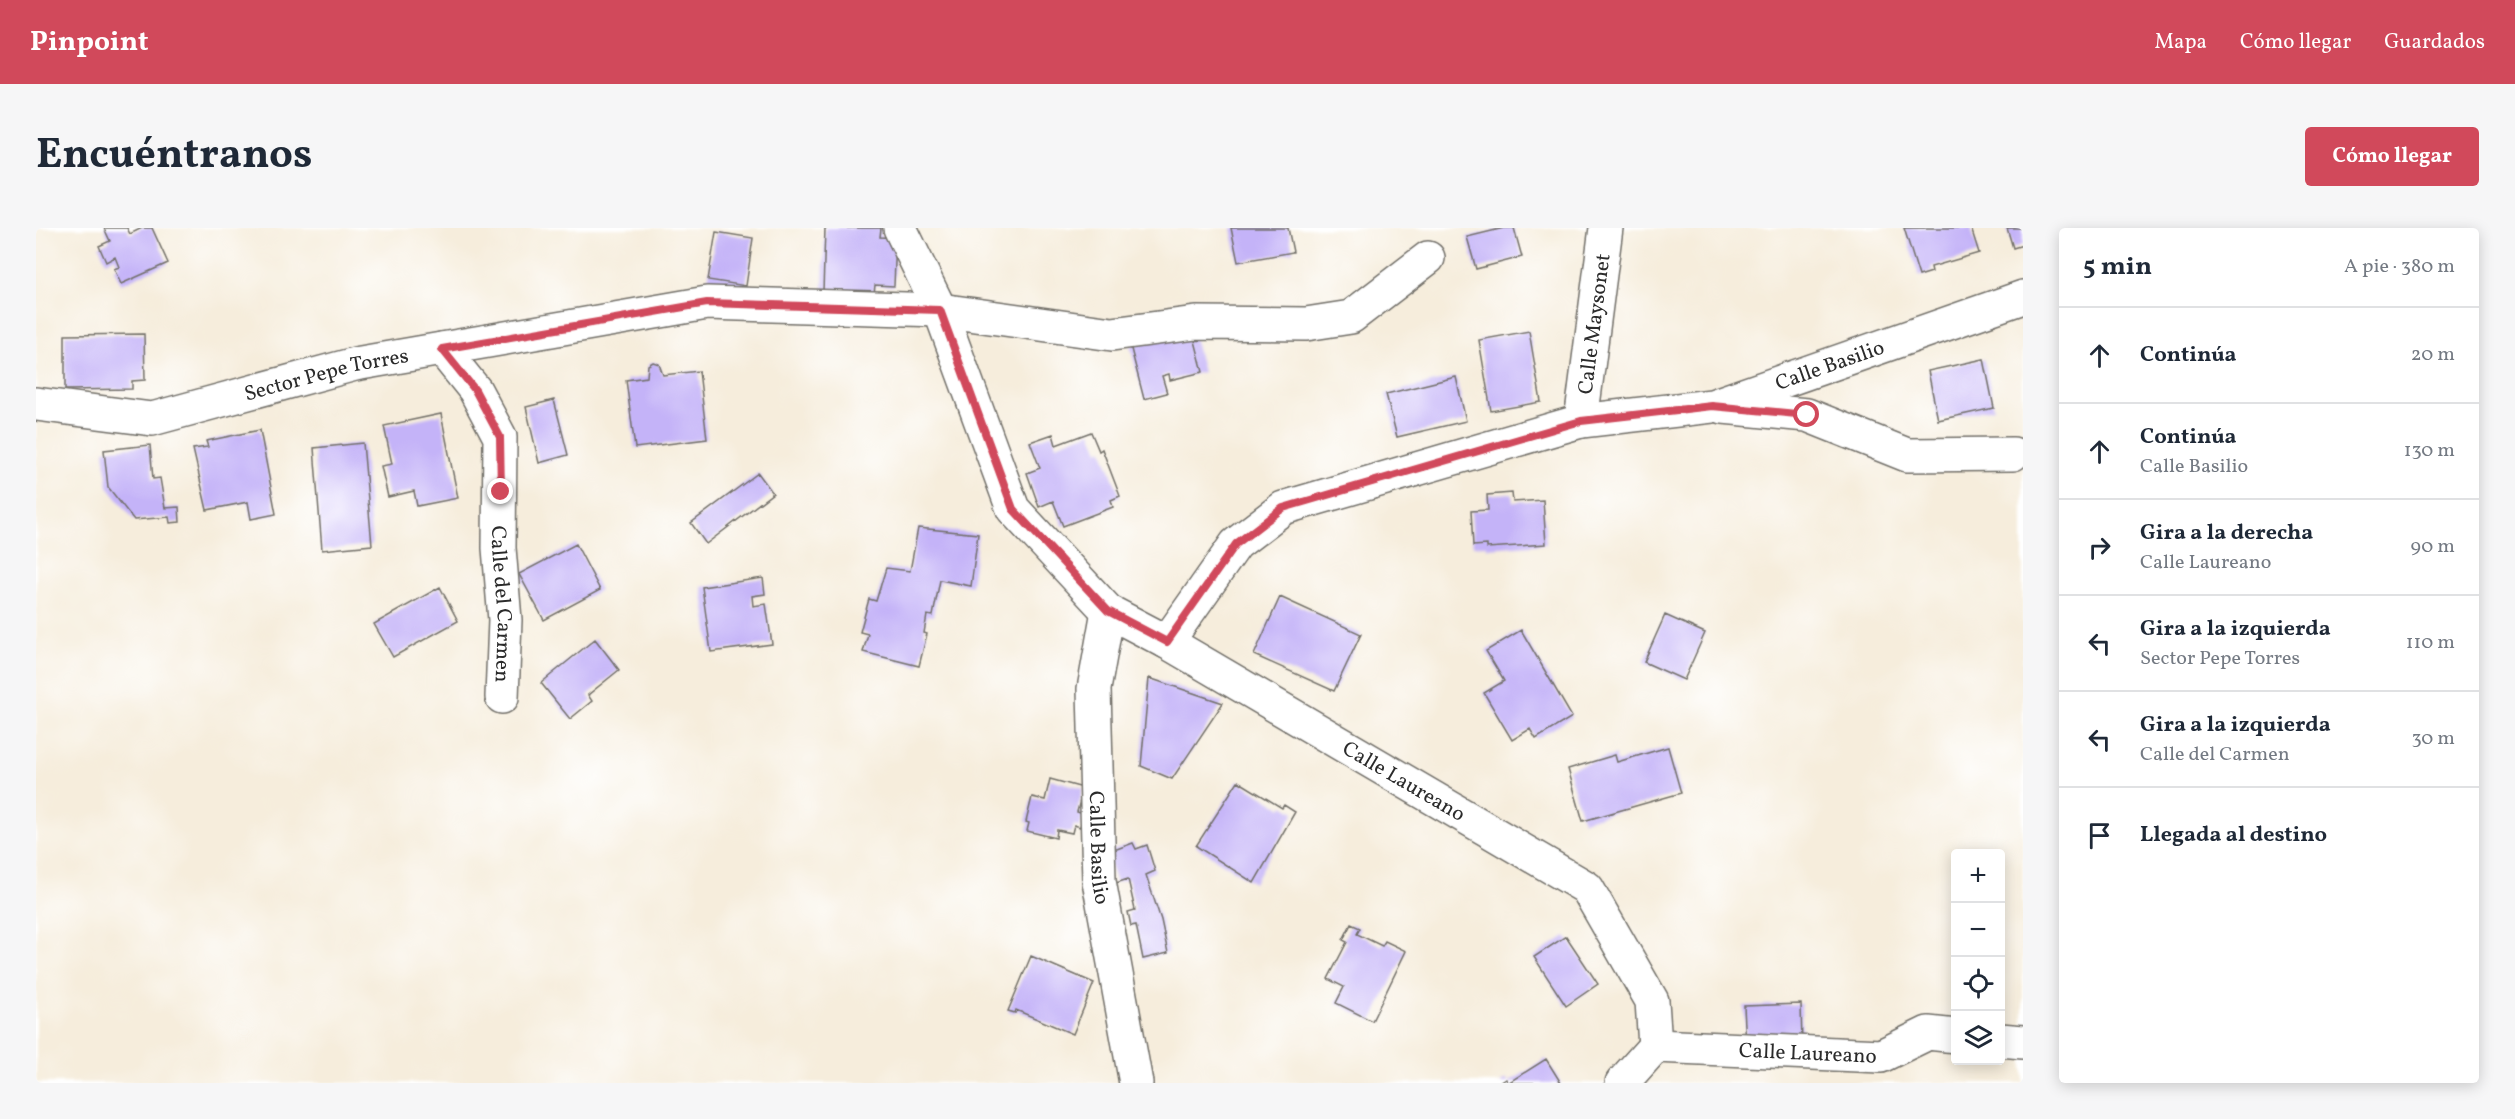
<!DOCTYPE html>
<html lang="es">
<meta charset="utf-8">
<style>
:root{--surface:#fff;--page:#f6f6f7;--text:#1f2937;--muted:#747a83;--line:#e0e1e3;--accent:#d1495b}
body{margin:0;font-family:Vollkorn,serif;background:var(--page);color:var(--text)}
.controls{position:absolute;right:18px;bottom:18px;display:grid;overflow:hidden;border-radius:6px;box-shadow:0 3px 15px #0003}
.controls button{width:54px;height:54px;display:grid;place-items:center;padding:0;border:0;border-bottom:2px solid var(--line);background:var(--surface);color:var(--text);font:30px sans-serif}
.stop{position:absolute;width:18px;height:18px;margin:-14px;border:4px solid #d1495b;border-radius:50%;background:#fff}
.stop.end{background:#d1495b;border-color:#fff;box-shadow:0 2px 6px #0008}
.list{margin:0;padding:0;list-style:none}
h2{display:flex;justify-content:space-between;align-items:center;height:78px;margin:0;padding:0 24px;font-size:26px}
h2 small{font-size:20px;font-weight:400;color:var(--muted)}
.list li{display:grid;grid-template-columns:39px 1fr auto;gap:18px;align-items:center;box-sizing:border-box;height:96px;padding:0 24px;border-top:2px solid var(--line)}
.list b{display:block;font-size:22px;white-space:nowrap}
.list p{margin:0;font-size:20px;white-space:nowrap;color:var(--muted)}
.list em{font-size:20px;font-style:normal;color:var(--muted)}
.icon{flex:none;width:33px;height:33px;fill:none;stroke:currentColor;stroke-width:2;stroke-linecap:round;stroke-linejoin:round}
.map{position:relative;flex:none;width:1987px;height:855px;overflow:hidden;border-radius:6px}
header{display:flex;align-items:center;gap:36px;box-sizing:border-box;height:84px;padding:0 30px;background:var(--accent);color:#fff}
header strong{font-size:28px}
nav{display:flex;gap:33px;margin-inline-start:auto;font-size:21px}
.intro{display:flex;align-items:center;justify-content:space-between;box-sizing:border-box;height:144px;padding:0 36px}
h1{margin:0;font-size:42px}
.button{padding:15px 27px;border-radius:6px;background:var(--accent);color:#fff;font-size:21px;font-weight:700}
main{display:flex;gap:36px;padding:0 36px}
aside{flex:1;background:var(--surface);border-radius:6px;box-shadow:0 3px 15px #0003}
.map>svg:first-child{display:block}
</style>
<header>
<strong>Pinpoint</strong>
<nav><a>Mapa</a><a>Cómo llegar</a><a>Guardados</a></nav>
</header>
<div class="intro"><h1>Encuéntranos</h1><a class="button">Cómo llegar</a></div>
<main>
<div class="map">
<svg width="1987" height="855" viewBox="0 0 1987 855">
<rect width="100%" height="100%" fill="#fff"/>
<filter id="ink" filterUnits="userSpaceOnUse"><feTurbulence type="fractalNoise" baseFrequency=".0167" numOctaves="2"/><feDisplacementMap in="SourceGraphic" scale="12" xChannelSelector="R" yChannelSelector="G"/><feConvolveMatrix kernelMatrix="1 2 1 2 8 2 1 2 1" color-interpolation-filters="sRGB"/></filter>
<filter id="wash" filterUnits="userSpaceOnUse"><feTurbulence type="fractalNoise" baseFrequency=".008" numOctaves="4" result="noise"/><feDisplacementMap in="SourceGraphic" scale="24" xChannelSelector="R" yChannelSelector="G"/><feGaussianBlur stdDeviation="1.35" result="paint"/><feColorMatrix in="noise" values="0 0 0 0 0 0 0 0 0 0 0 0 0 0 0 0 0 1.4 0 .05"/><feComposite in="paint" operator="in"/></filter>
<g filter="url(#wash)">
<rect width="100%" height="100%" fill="#f6eddc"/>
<g id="blocks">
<path fill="#c4b3f8" d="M68 0H91L94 6 106 0H116L132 35 85 56 78 41 83 39 79 29 70 34 63 18 74 13Z
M789 0H845L844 9 860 10 858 58 839 57 838 66 787 64Z
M1195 0H1252L1257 24 1202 34Z
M1468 0H1478L1486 29 1440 41 1431 9Z
M1868 0H1935L1943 25 1895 39 1896 44 1883 48Z
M1971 0H1987V17L1977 20Z
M680 4 717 10 710 58 672 52Z
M1156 101 1167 144 1134 152 1133 146 1126 148 1131 165 1108 171 1094 117Z
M1493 103 1505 174 1455 183 1443 112Z
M108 106 109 152 96 153V161L29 162V107Z
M1948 131 1958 180 1902 192 1892 143Z
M617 134 623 136 627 147 663 143 671 211 599 220 590 152 611 149 612 137Z
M1420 149 1430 193 1361 209 1350 166Z
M518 172 532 227 503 235 490 179Z
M405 186 422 270 381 278 378 263 352 269 345 238 356 236 348 198Z
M224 202 240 286 215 291 212 274 171 282 157 221 172 219 170 213Z
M1055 204 1063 223 1066 221 1084 268 1075 272 1077 279 1027 298 1017 273 1003 279 991 245 1004 240 994 214 1017 206 1020 217Z
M327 215 336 317 286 322 278 220Z
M114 217 117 251 124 250 129 280 143 279 144 294 134 295 133 289 98 292 72 259 68 222Z
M722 245 737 265 670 316 655 295Z
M1476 265 1477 274 1507 272 1510 316 1451 320V317L1437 318 1435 283 1452 282 1451 267Z
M882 300 942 306 935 358 904 352 897 388 891 387 888 405 891 406 883 438 827 424 832 406 824 404 833 371 840 373 850 340 874 343Z
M540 316 564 362 508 392 483 346Z
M727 350 729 366 716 368 717 378 730 376 736 416 675 424 666 359Z
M404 359 422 393 357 429 338 396Z
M1244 369 1325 406 1298 463 1218 427Z
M1629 387 1669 405 1648 452 1608 434Z
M1485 402 1536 489 1500 511 1494 501 1476 512 1448 465 1468 453 1450 423Z
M559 411 583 442 552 467 556 473 534 491 505 455Z
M1113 450 1187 475 1136 551 1105 538Z
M1632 519 1645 565 1547 593 1532 541 1579 527 1581 534Z
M1014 551 1047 560 1041 584 1047 586 1044 599 1038 597 1036 605 1021 602 1020 610 991 603 993 595 990 594 996 569 1009 572Z
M1202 553 1246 580 1248 577 1259 584 1218 655 1160 618Z
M1097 615 1100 621 1111 617 1119 643 1110 647 1125 692 1132 725 1107 731 1100 697 1095 698 1092 684 1099 682 1092 651 1080 655 1070 625Z
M1315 696 1324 700 1321 706 1346 718 1349 713 1370 723 1336 793 1300 775 1308 759 1292 751 1311 714 1307 712Z
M1530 708 1562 756 1530 778 1498 729Z
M995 728 1058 755 1037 806 980 782 979 785 972 783Z
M1765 776 1766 817 1710 819 1708 778Z
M1510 831 1525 855H1464L1470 851 1472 855Z"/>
</g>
</g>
<g filter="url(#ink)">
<use href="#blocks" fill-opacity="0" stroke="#726f69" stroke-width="1.5"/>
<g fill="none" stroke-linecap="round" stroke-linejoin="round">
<defs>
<g id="minor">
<path id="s1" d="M864 0 904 82 977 281 1072 383 1131 414 1551 660 1616 773 1619 818"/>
<path id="s2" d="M406 121 439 162 464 209 463 320 469 392 466 469"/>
<path id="s3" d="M0 176 116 191 319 136 671 75 904 82 1076 106 1160 95 1270 96 1315 89 1392 30"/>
<path d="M1687 179 1771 187 1871 227 1977 226"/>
<path id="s4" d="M1545 193 1570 0"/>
<path id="s5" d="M1072 383 1058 461 1063 653 1100 855"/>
<path id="s6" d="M1131 414 1200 316 1247 280 1545 193 1676 178 1987 69"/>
<path d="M1964 812 1987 814"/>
<path id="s7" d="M1619 818 1845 828 1892 805 1920 808"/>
<path d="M1586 855 1619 818"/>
</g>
</defs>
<use href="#minor" stroke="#726f69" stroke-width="36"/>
<use href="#minor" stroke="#fff" stroke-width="33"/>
</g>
</g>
<g fill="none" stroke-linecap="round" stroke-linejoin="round" filter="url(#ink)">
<path stroke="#d1495b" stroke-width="8" d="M465 264 464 209 439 162 406 121 671 75 904 82 977 281 1072 383 1131 414 1200 316 1247 280 1545 193 1676 178 1771 187"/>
</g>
<g text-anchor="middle" stroke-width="4.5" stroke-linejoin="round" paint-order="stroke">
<g font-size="21" fill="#2b2b2b" stroke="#fff">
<text dy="7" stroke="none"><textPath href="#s4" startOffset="98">Calle Maysonet</textPath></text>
<text dy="7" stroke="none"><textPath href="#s6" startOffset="746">Calle Basilio</textPath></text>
<text dy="7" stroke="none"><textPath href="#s3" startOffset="297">Sector Pepe Torres</textPath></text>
<text dy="7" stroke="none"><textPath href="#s2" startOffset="273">Calle del Carmen</textPath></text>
<text dy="7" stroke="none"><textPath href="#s1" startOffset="784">Calle Laureano</textPath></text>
<text dy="7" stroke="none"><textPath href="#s5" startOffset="238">Calle Basilio</textPath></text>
<text dy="7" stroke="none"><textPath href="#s7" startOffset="153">Calle Laureano</textPath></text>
</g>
</g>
</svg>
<div class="controls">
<button>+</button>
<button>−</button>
<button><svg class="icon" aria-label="locate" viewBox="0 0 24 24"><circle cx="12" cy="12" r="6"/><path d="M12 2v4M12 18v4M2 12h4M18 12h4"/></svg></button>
<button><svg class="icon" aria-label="layers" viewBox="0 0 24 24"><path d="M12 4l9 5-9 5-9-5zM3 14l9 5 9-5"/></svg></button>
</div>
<div class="stop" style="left:1771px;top:187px"></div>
<div class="stop end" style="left:465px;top:264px"></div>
</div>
<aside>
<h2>5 min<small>A pie · 380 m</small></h2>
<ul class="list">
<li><svg class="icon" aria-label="ahead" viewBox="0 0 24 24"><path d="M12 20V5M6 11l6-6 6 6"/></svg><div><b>Continúa</b></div><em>20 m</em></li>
<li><svg class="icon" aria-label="ahead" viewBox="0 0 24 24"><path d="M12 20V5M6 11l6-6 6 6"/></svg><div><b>Continúa</b><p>Calle Basilio</p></div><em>130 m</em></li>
<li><svg class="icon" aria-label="right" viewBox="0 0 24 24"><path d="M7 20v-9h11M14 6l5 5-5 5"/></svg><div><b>Gira a la derecha</b><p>Calle Laureano</p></div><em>90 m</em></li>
<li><svg class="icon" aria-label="left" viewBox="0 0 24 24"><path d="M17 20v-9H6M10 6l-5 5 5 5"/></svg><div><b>Gira a la izquierda</b><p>Sector Pepe Torres</p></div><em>110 m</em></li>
<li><svg class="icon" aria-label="left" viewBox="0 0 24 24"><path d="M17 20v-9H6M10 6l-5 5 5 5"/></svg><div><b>Gira a la izquierda</b><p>Calle del Carmen</p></div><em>30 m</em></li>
<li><svg class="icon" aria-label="arrive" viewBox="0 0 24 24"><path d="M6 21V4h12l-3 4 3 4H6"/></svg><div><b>Llegada al destino</b></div></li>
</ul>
</aside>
</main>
